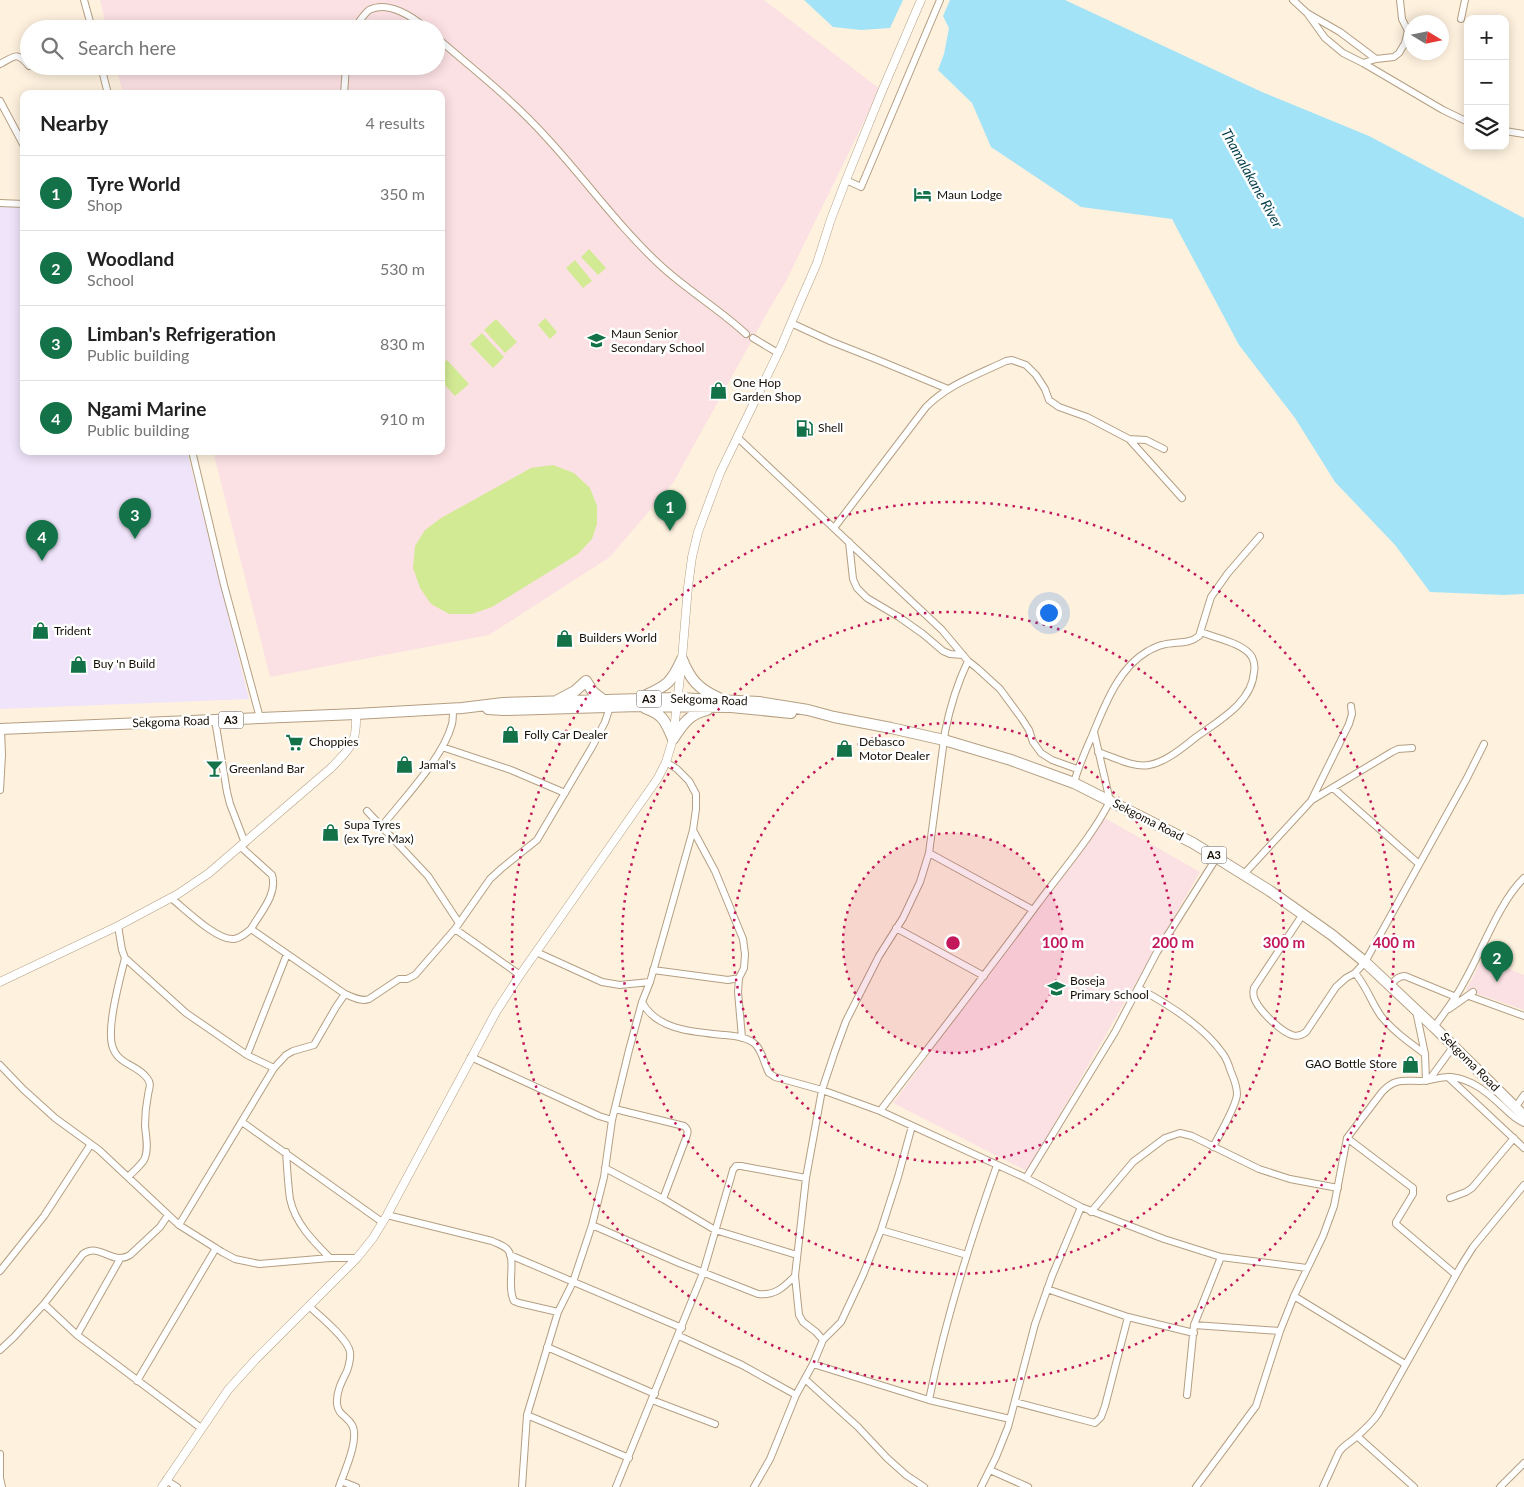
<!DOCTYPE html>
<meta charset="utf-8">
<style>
:root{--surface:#fff;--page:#f2f2f2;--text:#222;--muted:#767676;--line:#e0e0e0;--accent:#137248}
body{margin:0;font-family:Lato,sans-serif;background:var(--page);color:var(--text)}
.controls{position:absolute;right:15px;top:15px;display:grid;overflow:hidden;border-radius:10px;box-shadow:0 2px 12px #0003}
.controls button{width:45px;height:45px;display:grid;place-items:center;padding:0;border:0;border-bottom:1px solid var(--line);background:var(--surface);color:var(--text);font:25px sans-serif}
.compass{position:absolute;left:1404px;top:15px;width:45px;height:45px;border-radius:50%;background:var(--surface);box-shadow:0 2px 12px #0003;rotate:100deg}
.you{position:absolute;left:1048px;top:612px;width:18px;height:18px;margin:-12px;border:4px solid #fff;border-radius:50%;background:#1a73e8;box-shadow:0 0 0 8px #1a73e833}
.badge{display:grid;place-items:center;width:32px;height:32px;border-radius:50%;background:var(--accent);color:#fff;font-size:16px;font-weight:700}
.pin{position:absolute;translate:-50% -41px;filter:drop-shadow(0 1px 2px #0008)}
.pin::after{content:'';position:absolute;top:26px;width:18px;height:15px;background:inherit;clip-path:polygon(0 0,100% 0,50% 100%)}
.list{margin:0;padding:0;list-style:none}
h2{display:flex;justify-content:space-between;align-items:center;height:65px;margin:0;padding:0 20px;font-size:21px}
h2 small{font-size:16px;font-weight:400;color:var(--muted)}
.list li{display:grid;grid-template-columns:32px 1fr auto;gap:15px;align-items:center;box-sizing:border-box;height:75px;padding:0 20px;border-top:1px solid var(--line)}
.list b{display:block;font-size:19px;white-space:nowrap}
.list p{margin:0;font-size:16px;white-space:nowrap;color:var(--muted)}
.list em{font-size:16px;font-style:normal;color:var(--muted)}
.icon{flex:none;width:28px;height:28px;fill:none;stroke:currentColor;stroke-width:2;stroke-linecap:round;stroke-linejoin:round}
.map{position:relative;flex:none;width:1524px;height:1487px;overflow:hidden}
.search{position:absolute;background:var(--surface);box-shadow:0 2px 12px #0003;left:20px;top:20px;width:425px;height:55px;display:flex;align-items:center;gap:12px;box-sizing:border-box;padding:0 18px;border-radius:28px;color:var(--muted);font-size:19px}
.panel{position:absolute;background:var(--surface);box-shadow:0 2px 12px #0003;left:20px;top:90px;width:425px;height:365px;border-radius:10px}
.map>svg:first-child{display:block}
</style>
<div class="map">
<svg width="1524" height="1487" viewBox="0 0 1524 1487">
<rect width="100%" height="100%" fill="#fef1de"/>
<path fill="#efe4f9" d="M0 205 24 207V451H187L249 699 0 709Z"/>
<path fill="#fce1e4" d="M100 0H764L880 89 786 281 767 313 673 483 610 557 489 635 270 677 213 451H441V94H123L116 66H436V29H107Z
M1105 818 1200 872 1027 1171 893 1103Z
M1483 958 1524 975V1010L1466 990Z"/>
<path fill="#d3ea94" d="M589 249 606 268 598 275 581 257Z
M575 260 592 281 583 288 566 268Z
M545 318 557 332 550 339 538 325Z
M496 319 517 342 505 353 484 330Z
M482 333 504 357 493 368 470 344Z
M447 360 469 384 455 396 441 381V365Z
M553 465 574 473 590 488 597 506V524L592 539 578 554 492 607 472 614H449L431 604 420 588 413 568 415 546 425 530 441 518 531 468Z"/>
<path fill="#a3e3f7" d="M804 0H903L890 28 861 30 833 27Z
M950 0H1065L1262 92 1369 136 1524 218V594L1504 595 1430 592 1395 545 1335 482 1295 418 1239 345 1172 219 1081 207 991 147 972 103 938 70 944 54 949 28 943 16Z"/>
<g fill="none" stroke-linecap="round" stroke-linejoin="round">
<defs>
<path id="minor" d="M84 0 92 29
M1293 0 1307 13 1340 32 1376 59
M1307 13 1325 38 1343 53 1363 63 1443 110 1468 122
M1461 19 1465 0
M354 29C359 22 363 15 369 10 388 0 413 17 427 29
M436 37C474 70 513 100 546 137 585 179 618 226 660 265 687 290 719 309 746 334
M1363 63 1376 59 1394 57 1399 53 1405 43 1408 31 1402 19 1400 0
M0 64C15 56 17 51 29 66
M101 66 108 94
M344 94 346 66
M0 101 24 146
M1505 131 1524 134
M846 180 861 187 940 0
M0 203 24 204
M791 323 830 341 878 360 948 389
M753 338 778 353
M737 437 925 614 942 630 968 661 977 668 1000 689 1022 719 1029 730 1033 742 1041 753 1052 760 1077 769
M1129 439 1146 440 1164 449
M192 451 224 585 260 718
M834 528 926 407C949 384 977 375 1006 361L1012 360 1026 365 1036 375 1045 389 1049 400 1059 407 1087 417 1129 439 1182 498
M849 542 853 579 857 588 867 598 899 617 923 634 943 651 950 654 963 655
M215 720 227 792 230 804 245 843
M442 747 511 770 565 793
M1098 752C1114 757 1133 768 1149 765 1166 762 1182 748 1195 738 1218 721 1252 703 1254 672 1255 667 1254 661 1252 657 1244 643 1215 638 1201 632
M1074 783C1078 767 1085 752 1092 736 1104 707 1118 668 1148 651 1152 649 1157 646 1162 645 1175 641 1188 645 1199 636L1211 597 1228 573 1260 536
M1333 788 1419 864
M0 790 2 755 1 729
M1312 800 1392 752 1398 749 1412 748
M367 811 428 876 459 923
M382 826C404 798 443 758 452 724 453 719 453 713 453 708
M241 847 272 875C278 894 260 913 251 929L345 994C353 997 361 1002 369 999L399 979H407L415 975 455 929 490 879 502 868 537 840 592 747 605 722 610 707
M929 853 1033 910
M1244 874 1311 801 1349 724 1352 714 1351 706
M171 898C185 909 217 941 234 939 241 938 246 933 251 929
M1303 914 1254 988C1253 992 1253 996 1255 1000 1260 1011 1280 1031 1292 1035 1297 1037 1302 1035 1306 1032L1336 987 1346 978 1355 973 1365 962 1467 778 1484 744
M118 926 122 950 125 958 186 1013 247 1055 274 1068
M896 928 984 976
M455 929 520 975
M536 952 602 982 620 985 650 982
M125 958C120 979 107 1025 112 1045 117 1065 137 1064 147 1078 152 1084 149 1088 148 1095 146 1105 145 1116 145 1126 146 1136 149 1150 144 1160 140 1166 133 1172 128 1177
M653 970 728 980 739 978 744 968 745 954 743 939 715 871 693 830
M1355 973C1367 987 1371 1002 1381 1016 1393 1031 1410 1043 1425 1054
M739 978 738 992 742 1038
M1390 986C1394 981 1398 976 1405 976L1456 997
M1138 988C1168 1004 1204 1026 1223 1054 1227 1059 1229 1066 1231 1072 1234 1079 1237 1087 1237 1094 1237 1105 1219 1135 1213 1147
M1469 996 1524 1016
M642 1002C657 1031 696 1032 724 1035 735 1036 748 1037 756 1045 763 1053 764 1064 769 1073L775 1077 822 1090 880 1111 1026 1178 1081 1207 1164 1239 1221 1257 1307 1268
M1449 1009 1473 992
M1416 1011 1425 1054 1426 1081
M1434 1027C1445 1012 1456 998 1464 982 1482 951 1499 902 1524 878
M247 1055 287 954
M471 1057 599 1116 612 1120
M0 1065 23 1089 55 1118 99 1150 179 1225 222 1252 235 1259 259 1264 330 1258H357
M1448 1077 1524 1148
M1429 1080 1453 1047
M1515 1108 1524 1095
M615 1109 684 1126C689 1130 688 1132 686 1138L663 1199
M880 1111C932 1043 985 975 1036 906 1060 873 1092 837 1110 801L1094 732
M242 1122 382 1222
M1347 1138 1413 1188V1194L1396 1222V1224L1456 1275
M286 1152C287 1166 288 1186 290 1199 295 1223 313 1241 330 1258
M605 1168 663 1199 715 1230 797 1255
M1026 1178 1115 1032 1157 952 1217 857
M1450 1198 1466 1192 1472 1188 1514 1138
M1091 1212 1133 1162 1165 1138 1180 1133 1192 1136 1259 1169 1290 1179 1338 1188
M387 1215 492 1241C496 1243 503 1245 507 1249 517 1259 506 1286 514 1301L519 1303 558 1312
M179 1225 274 1068 286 1055 293 1051 314 1045 336 1007 345 994
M592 1225 679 1263 758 1294C775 1296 784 1287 795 1276
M881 1230 967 1255
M510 1255 682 1328
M0 1271 44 1216 91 1144
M1047 1289 1128 1317
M1294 1296 1405 1364
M44 1304 77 1335 201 1428
M310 1307C320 1316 348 1339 350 1352 351 1359 349 1365 347 1371 342 1381 336 1392 337 1404 338 1415 347 1416 352 1425 360 1439 344 1472 339 1487
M1194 1325 1280 1331
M77 1335 120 1259
M679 1336 742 1365 796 1395
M823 1340 841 1322 863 1275 881 1230 898 1177 912 1126
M547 1347 655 1394
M0 1350 14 1337 44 1304 83 1254C100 1242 112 1266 130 1255L160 1227 168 1215
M813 1364 929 1400 1010 1419
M806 1380 858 1427 887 1458 906 1475 924 1487
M137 1381 216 1248
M1187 1395 1194 1325 1221 1257
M652 1400 715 1424
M929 1400C945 1321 970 1241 997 1165
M1015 1402 1095 1423 1101 1417 1105 1406 1128 1317 1194 1333
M527 1415 629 1458
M1357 1436 1414 1487
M0 1454V1478L2 1487
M990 1470 1028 1487
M166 1480 177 1487
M341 1481 356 1487
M522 1487 527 1415 558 1312 573 1282 592 1225 604 1177 612 1120 629 1050 642 1002 650 982 666 926 693 830 696 809V794L689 781 677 769 666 762
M616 1487 703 1273 733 1170 736 1166H741L806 1178
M754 1487 770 1459 796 1395 813 1364 823 1340 816 1332 803 1322 799 1315 795 1276 806 1178 822 1090 835 1051 846 1021 879 956 903 918 920 882 929 853 945 732C950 707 957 684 968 661
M981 1487 996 1457 1008 1427 1035 1324 1052 1276 1081 1207
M1196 1487 1256 1406 1280 1331 1294 1296 1323 1236 1334 1206 1347 1138 1382 1092C1395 1078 1403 1081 1420 1081 1431 1081 1441 1076 1451 1077 1472 1079 1488 1093 1503 1107 1509 1113 1516 1120 1524 1123
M1323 1487 1339 1452C1343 1446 1349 1443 1355 1438 1363 1431 1372 1423 1378 1414L1461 1266 1473 1247 1524 1185
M1500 1487 1524 1463"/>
<path id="tertiary" d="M0 982 118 926 178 894 209 873 331 768C351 747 357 744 356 714
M162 1487 228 1390 256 1359 357 1258 373 1238 387 1215 496 1012 520 975 658 778 666 762 673 739 682 659 688 587 692 557 698 532 720 473 781 347 800 302 817 263 831 219 846 180 882 91 921 0"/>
<path id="trunk" d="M682 659C690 679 698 689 719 698
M644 696C667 686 672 682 682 659
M558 700 575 691 586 681 593 692 602 699
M645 708C664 715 665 721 673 739
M488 709 504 710 639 706 731 707 791 713
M0 729 356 714 462 708 503 703 677 698 759 702 808 710 834 717 891 728 944 740 1011 760 1074 783 1193 843 1270 891 1332 935 1365 962 1434 1027 1524 1116
M673 739C682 725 690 713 707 710"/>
</defs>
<use href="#minor" stroke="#b49f82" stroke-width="8"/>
<use href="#tertiary" stroke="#b49f82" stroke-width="9"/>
<use href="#trunk" stroke="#b49f82" stroke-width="12"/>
<use href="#minor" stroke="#fff" stroke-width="6"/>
<use href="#tertiary" stroke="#fff" stroke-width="8"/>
<use href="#trunk" stroke="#fff" stroke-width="10"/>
</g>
<circle cx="953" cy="943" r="110" fill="#c2185b" fill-opacity=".12"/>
<g fill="none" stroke="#c2185b" stroke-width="2.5" stroke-dasharray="2.5 5">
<circle cx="953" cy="943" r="110"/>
<circle cx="953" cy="943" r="220"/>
<circle cx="953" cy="943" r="331"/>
<circle cx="953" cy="943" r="441"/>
</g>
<defs>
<symbol id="hotel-bare" viewBox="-9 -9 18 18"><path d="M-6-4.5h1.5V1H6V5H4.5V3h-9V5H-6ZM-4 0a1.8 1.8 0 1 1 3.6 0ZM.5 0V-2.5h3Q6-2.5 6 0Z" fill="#137248" stroke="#fff" stroke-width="2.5" paint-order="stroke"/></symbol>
<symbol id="school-bare" viewBox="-9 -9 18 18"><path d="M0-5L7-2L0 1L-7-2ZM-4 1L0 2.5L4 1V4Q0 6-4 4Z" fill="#137248" stroke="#fff" stroke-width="2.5" paint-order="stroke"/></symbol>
<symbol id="shop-bare" viewBox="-9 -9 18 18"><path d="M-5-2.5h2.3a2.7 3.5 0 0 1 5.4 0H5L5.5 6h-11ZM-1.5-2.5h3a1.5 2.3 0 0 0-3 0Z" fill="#137248" stroke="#fff" stroke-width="2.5" paint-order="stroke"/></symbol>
<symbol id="fuel-bare" viewBox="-9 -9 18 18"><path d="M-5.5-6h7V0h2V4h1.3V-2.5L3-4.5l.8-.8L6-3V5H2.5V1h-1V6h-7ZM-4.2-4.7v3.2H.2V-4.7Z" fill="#137248" stroke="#fff" stroke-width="2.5" paint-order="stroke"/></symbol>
<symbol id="supermarket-bare" viewBox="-9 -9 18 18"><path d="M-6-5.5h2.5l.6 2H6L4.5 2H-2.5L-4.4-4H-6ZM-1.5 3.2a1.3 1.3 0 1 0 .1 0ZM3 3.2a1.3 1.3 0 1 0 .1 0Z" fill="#137248" stroke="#fff" stroke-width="2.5" paint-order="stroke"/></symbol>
<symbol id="bar-bare" viewBox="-9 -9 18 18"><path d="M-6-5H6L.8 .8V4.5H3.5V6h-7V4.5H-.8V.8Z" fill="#137248" stroke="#fff" stroke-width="2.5" paint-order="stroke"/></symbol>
</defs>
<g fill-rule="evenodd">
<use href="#hotel-bare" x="910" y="182" width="25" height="25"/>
<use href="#school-bare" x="584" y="328" width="25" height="25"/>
<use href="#shop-bare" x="706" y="378" width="25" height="25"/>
<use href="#fuel-bare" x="792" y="416" width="25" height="25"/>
<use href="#shop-bare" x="28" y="618" width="25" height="25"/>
<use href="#shop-bare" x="552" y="626" width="25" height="25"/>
<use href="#shop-bare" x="66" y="652" width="25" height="25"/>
<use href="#shop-bare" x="498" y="722" width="25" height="25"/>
<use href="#supermarket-bare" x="282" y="730" width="25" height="25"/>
<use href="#shop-bare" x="832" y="736" width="25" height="25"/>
<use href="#shop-bare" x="392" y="752" width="25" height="25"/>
<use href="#bar-bare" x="202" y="756" width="25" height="25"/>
<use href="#shop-bare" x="318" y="820" width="25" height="25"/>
<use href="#school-bare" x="1044" y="976" width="25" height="25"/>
<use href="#shop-bare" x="1398" y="1052" width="25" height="25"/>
</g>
<g text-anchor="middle" stroke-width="5" stroke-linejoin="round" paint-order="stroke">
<g fill="#fff" stroke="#5c5750" stroke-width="1">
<rect x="636.5" y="690.5" width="25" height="17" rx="4"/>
<rect x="218.5" y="711.5" width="25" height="17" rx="4"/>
<rect x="1201.5" y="846.5" width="25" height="17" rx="4"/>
</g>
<g font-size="11" font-weight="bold" fill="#160f05">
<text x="649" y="703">A3</text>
<text x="231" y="724">A3</text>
<text x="1214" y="859">A3</text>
</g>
<g font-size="12" fill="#160f05" stroke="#fff" text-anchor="start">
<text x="937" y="199">Maun Lodge</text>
<text x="611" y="338">Maun Senior<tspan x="611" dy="14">Secondary School</tspan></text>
<text x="733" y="387">One Hop<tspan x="733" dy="14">Garden Shop</tspan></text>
<text x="818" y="432">Shell</text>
<text x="54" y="635">Trident</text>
<text x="579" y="642">Builders World</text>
<text x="93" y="668">Buy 'n Build</text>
<text x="524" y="739">Folly Car Dealer</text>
<text x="309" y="746">Choppies</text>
<text x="859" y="746">Debasco<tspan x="859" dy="14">Motor Dealer</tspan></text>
<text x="419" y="769">Jamal's</text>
<text x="229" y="773">Greenland Bar</text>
<text x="344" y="829">Supa Tyres<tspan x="344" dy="14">(ex Tyre Max)</tspan></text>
<text x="1070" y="985">Boseja<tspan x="1070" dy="14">Primary School</tspan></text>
<text x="1397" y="1068" text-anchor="end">GAO Bottle Store</text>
</g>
<g font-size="12" fill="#160f05" stroke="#fff">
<text transform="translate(709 700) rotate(2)" y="4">Sekgoma Road</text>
<text transform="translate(171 722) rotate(-2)" y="4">Sekgoma Road</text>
<text transform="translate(1148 820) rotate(27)" y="4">Sekgoma Road</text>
<text transform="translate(1470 1062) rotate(45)" y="4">Sekgoma Road</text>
</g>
<g font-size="14" font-style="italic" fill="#043e4b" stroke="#fff">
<text transform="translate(1252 178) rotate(61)" y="5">Thamalakane River</text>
</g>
</g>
<circle cx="953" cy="943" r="8" fill="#c2185b" stroke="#fff" stroke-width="2.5"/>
<g font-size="15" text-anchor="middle" font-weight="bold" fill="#c2185b" stroke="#fff" stroke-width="5" stroke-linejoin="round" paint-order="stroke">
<text x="1063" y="948">100 m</text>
<text x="1173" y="948">200 m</text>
<text x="1284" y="948">300 m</text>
<text x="1394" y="948">400 m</text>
</g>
</svg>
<div class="controls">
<button>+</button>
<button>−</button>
<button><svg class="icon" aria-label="layers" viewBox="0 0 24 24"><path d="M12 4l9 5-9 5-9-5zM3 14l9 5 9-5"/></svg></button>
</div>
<svg class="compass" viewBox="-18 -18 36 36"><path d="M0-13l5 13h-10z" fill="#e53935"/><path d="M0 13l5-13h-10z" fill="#767676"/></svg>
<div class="you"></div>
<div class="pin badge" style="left:670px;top:531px">1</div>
<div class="pin badge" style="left:1497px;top:982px">2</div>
<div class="pin badge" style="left:135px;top:539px">3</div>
<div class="pin badge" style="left:42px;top:561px">4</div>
<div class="search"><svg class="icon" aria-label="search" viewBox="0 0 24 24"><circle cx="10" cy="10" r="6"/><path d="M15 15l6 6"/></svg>Search here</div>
<section class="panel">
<h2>Nearby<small>4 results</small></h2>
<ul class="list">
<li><span class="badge">1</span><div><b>Tyre World</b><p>Shop</p></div><em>350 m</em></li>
<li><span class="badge">2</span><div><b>Woodland</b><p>School</p></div><em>530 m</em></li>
<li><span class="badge">3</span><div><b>Limban's Refrigeration</b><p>Public building</p></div><em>830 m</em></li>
<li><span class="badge">4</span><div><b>Ngami Marine</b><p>Public building</p></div><em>910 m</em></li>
</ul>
</section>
</div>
